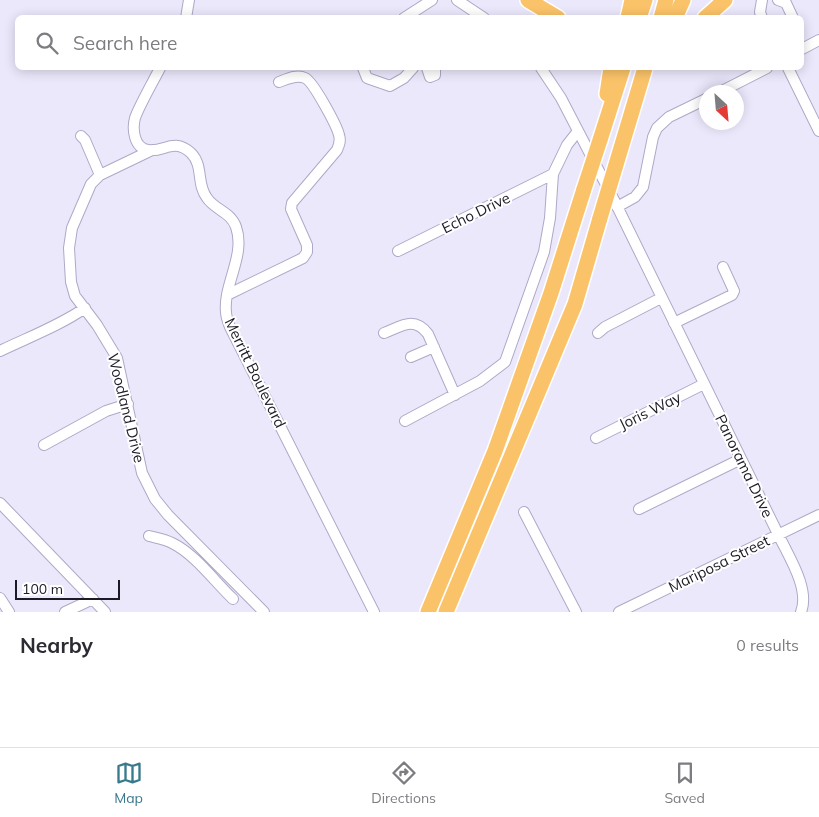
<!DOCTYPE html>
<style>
:root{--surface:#fff;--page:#f2f2f3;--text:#2b2b33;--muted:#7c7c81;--line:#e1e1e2;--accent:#39798d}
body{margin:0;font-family:Mulish,sans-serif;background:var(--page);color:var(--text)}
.compass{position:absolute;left:699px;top:85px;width:45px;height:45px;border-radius:50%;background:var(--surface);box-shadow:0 2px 12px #0003;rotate:154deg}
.scale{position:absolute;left:15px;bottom:12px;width:105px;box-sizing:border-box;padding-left:5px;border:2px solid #1d1a26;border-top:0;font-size:14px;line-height:18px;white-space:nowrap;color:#1d1a26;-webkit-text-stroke:4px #fff;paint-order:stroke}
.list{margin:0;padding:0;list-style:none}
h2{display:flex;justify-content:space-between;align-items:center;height:65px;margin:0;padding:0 20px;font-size:21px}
h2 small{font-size:16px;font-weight:400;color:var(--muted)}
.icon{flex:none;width:28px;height:28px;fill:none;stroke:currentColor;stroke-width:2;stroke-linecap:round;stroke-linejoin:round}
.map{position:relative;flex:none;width:819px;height:612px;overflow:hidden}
.search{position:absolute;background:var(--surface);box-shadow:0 2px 12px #0003;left:15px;right:15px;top:15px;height:55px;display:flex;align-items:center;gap:12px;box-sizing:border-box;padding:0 18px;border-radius:8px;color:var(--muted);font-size:19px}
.sheet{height:135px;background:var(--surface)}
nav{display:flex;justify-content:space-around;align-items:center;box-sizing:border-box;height:70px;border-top:1px solid var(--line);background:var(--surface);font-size:14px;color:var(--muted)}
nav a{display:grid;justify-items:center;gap:2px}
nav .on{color:var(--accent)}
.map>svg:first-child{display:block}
</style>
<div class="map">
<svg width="819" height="612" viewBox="0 0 819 612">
<rect width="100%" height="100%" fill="#ece8fc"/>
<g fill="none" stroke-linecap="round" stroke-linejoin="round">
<defs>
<path id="minor" d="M457 0 484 18
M778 0 786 3 793 18
M186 18 189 0
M404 18 432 0
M762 18 760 12 762 0
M802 49 819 40
M160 68C154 80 139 106 135 118 132 129 134 148 148 150 164 153 173 137 191 153 204 166 196 184 207 198 215 210 231 212 236 227 246 255 223 285 226 312 226 317 228 322 230 327L374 612
M363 68 367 78 390 86 404 78 413 68
M427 68 430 77 435 75V68
M541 68 561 98 614 200 779 536C789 557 810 589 801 612
M788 68 819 131
M720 92 767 68
M81 136 85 140 100 175
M152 150 100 175 91 184 72 228 69 248 71 282 75 296 97 325 117 358 142 473 155 499 168 515 264 612
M617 207 635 197 643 187 653 137 657 128 669 117 706 99
M398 251 553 174
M227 295 303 258 307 252V245L291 209 292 203 337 150C339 145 341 141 339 135 337 126 313 81 305 78 297 74 287 79 279 82
M674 323 732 295 734 291 723 267
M384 333C402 326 414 316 428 334L455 395
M598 333 605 327 661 298
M0 351C29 337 59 326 85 308
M411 357 434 347
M405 421 480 381 505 362 544 252 550 218 553 174 567 145 578 131
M596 438 704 384
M44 445 106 411 128 404
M0 503 105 612
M639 509 741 459
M524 512 576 612
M149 536C157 538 165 539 172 543 195 554 215 582 233 599
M0 598 9 612
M65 612 93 599
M619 612 819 515"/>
<path id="highway" d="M528 0 558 18
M628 18 632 0
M639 18 645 0
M661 18 666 0
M675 18 683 0
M705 18 725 0
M607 94 611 68
M600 140 623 68
M615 168 645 68
M428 612 495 451 551 293 584 189
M446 612 575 304 600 218"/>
</defs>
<use href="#minor" stroke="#afa8c7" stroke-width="12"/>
<use href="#highway" stroke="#fff" stroke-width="18"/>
<use href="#minor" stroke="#fff" stroke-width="10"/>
<use href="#highway" stroke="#fbc369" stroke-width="15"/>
<defs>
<path id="highway-bridge" d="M584 189 600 140
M600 218 615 168"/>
</defs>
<use href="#highway-bridge" stroke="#fff" stroke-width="18" stroke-linecap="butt"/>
<use href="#highway-bridge" stroke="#fbc369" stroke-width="15"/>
</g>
<g text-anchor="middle" stroke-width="4" stroke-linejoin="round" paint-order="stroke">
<g font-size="15" fill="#1d1a26" stroke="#fff">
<text transform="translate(476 213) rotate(-26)" y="5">Echo Drive</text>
<text transform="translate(255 373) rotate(64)" y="5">Merritt Boulevard</text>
<text transform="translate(126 408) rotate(76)" y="5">Woodland Drive</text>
<text transform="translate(650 411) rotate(-26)" y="5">Joris Way</text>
<text transform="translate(744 466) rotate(64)" y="5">Panorama Drive</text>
<text transform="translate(719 564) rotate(-26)" y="5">Mariposa Street</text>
</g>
</g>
</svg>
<svg class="compass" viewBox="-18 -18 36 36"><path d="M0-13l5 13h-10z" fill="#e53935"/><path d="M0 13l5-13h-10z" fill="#7c7c81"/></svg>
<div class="scale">100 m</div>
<div class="search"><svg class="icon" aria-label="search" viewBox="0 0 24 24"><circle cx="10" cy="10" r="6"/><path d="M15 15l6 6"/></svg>Search here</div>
</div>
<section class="sheet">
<h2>Nearby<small>0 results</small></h2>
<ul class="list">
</ul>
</section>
<nav>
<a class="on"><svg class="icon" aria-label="map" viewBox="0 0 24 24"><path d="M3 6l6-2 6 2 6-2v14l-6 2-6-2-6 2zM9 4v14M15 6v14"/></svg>Map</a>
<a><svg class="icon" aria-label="directions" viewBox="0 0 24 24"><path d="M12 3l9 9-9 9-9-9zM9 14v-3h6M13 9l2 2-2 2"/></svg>Directions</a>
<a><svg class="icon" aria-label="saved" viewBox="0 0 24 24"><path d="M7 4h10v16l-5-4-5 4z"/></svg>Saved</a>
</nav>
